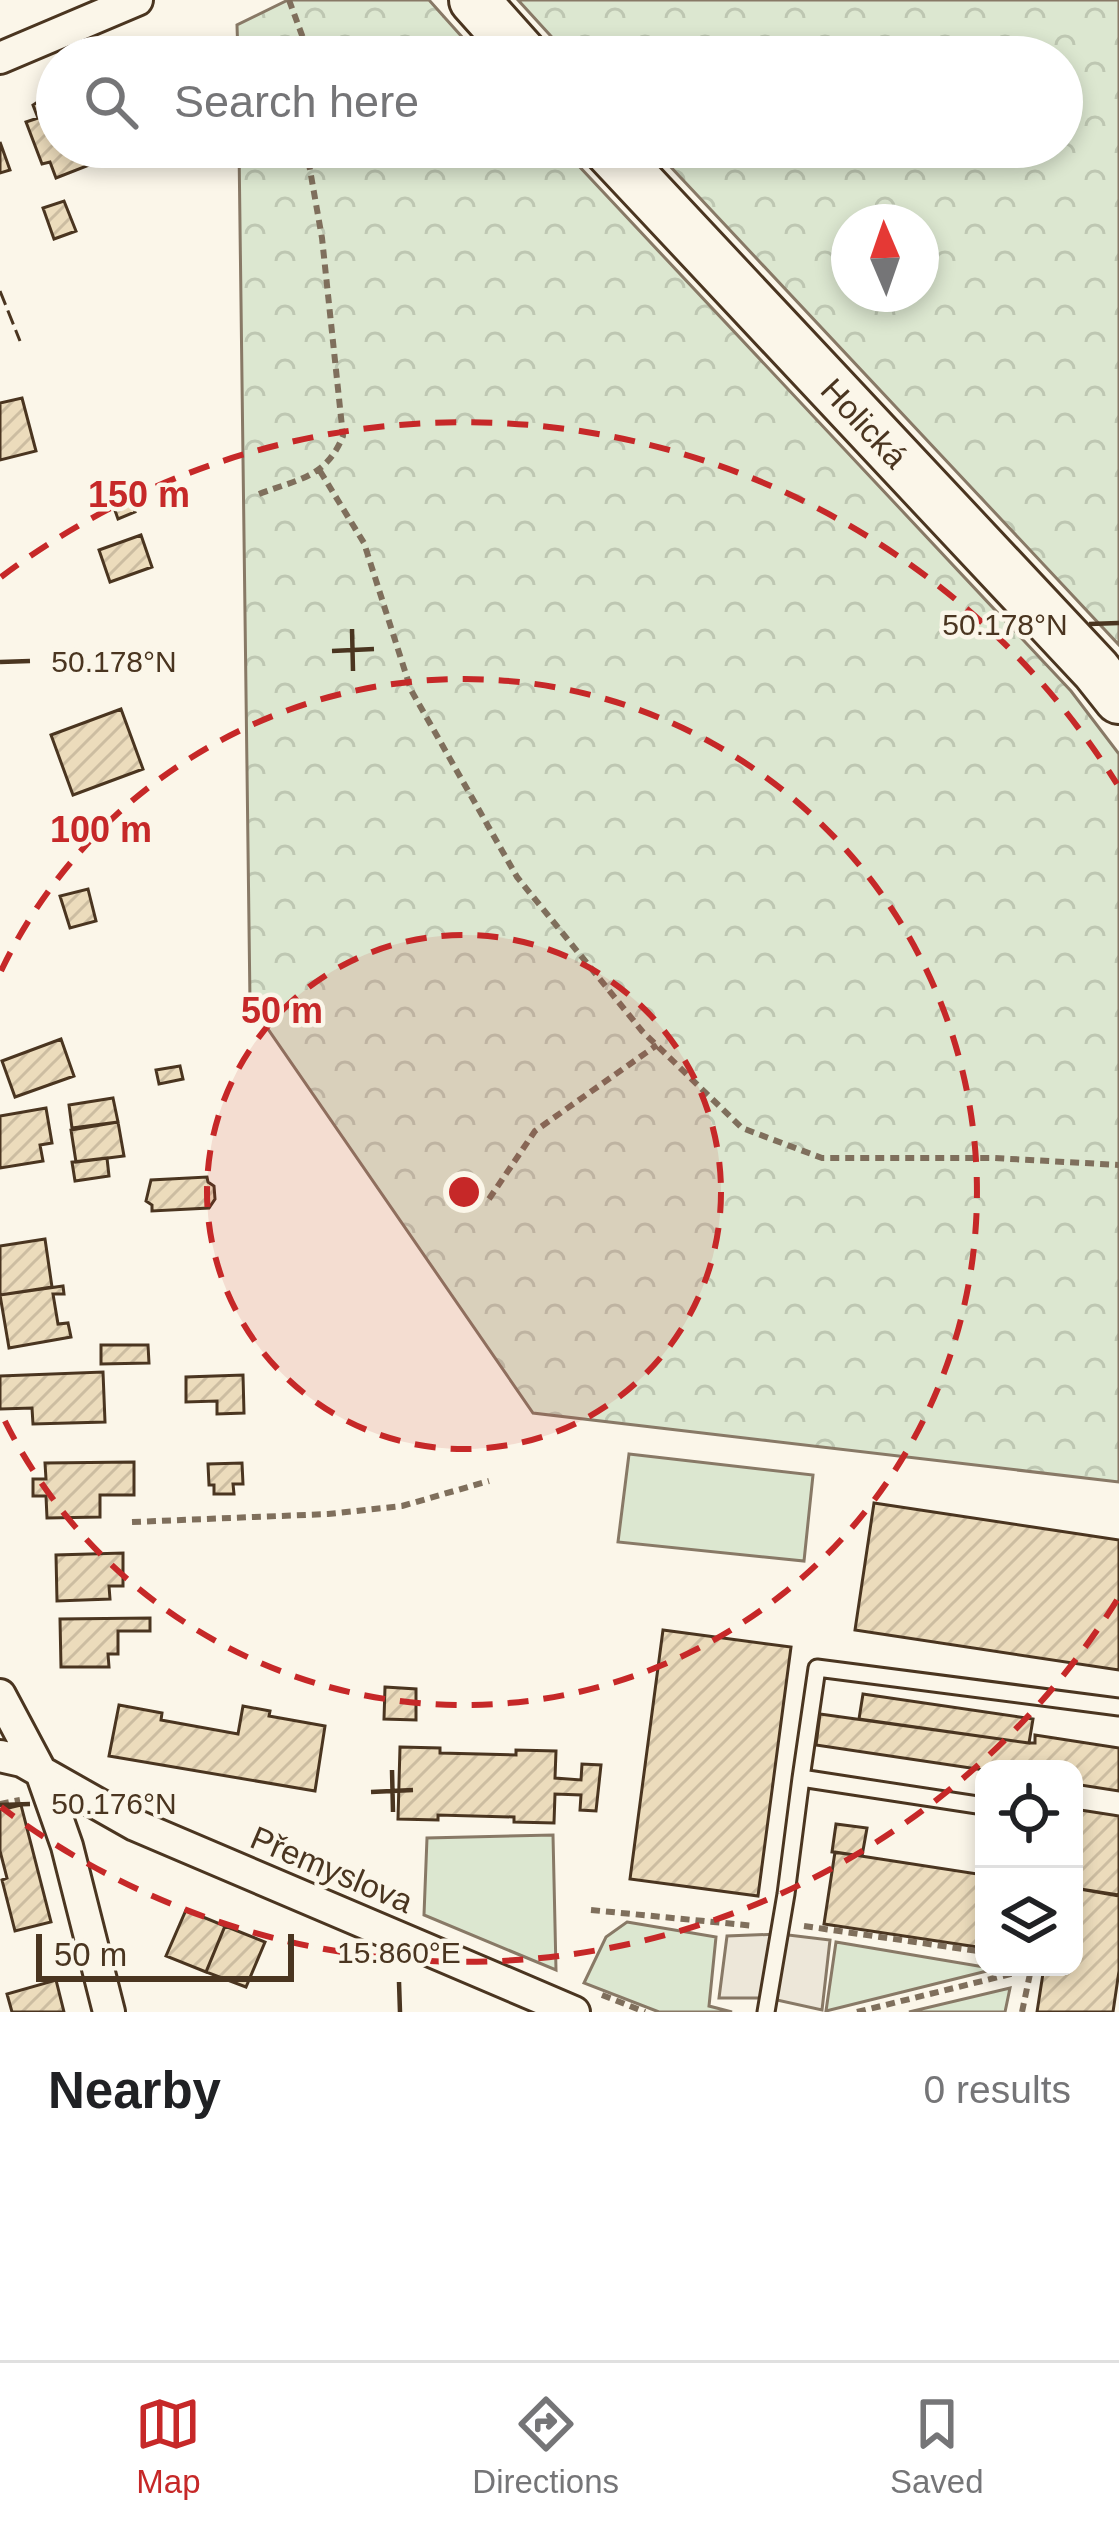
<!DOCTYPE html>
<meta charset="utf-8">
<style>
:root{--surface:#fff;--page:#f2f2f2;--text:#202124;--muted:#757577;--line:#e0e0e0;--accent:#c62828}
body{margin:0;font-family:Arial,sans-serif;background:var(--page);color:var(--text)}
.controls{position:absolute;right:36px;bottom:36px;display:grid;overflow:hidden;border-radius:24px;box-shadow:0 6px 18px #0003}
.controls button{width:108px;height:108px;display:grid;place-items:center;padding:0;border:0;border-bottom:3px solid var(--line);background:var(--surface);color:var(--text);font:60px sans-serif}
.compass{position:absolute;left:831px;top:204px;width:108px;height:108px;border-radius:50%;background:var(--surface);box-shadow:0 6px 18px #0003;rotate:358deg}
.scale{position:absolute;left:36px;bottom:30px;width:258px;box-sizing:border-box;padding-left:12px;border:6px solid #4a3520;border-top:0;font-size:33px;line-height:42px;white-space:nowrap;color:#4a3520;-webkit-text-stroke:9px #fbf6e9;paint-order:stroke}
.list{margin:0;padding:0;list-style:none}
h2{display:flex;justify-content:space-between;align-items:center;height:156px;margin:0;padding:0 48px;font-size:51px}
h2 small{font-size:39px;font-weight:400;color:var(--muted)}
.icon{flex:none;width:66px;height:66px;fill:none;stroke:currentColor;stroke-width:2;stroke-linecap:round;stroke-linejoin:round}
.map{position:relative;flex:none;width:1119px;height:2012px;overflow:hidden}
.search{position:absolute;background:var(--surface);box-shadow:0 6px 18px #0003;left:36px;right:36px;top:36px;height:132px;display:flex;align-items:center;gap:30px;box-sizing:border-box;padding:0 42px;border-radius:66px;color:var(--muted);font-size:45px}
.sheet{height:348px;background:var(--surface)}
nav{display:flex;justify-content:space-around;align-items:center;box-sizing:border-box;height:168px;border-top:3px solid var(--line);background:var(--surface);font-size:33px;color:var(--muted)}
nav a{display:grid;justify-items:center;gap:6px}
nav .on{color:var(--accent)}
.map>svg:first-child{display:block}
</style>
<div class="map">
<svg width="1119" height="2012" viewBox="0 0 1119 2012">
<defs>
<pattern id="forest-crowns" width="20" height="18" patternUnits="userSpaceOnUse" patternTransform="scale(3)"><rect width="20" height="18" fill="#dce7d0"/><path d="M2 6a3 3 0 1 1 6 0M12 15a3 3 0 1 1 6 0" fill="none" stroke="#bec7b2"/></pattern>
<pattern id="building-hatch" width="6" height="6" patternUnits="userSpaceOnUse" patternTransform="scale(3)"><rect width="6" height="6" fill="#ecdcbc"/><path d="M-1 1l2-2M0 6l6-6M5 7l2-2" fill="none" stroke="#ccbda1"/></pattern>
</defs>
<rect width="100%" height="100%" fill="#fbf6e9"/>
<path fill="#dce7d0" stroke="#887966" stroke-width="3" d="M629 1454 813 1475 804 1561 618 1542Z
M553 1835 556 1970 424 1915 427 1838Z
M627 1922 716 1937 709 2006 732 2012H659L584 1983 606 1937Z
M836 1942 984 1967 999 1968 826 2011Z
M1010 1988 1005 2012H909Z"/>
<path fill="url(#forest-crowns)" stroke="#887966" stroke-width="3" fill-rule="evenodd" d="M288 0H429L480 57H238L237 25Z
M518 0H1119V645L652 147H1062V57H570ZM921 222V294H849V222Z
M239 147H561L1071 691 1119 754V1482L533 1413 250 1003Z"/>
<path fill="#ede7d9" stroke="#887966" stroke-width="3" d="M780 1934 830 1940 822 2010 768 1998H719L727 1936Z"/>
<path fill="url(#building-hatch)" stroke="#4a3520" stroke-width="3" d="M50 94 57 96V147H91L97 162 56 178 50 162 42 164 26 122 38 118 33 105Z
M0 142 10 170 0 173Z
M64 201 76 231 54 239 43 208Z
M22 398 36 451 0 460V403Z
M128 493 135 512 118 519 111 499Z
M141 535 152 567 110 582 99 550Z
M121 709 143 769 73 795 51 735Z
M88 889 96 921 70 928 60 896Z
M61 1039 74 1076 15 1097 2 1061Z
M180 1066 183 1079 159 1084 156 1070Z
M113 1098 118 1122 72 1128 69 1105Z
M46 1108 52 1143 40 1145 43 1161 0 1168V1116Z
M118 1122 124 1156 76 1162 71 1130Z
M107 1158 109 1176 75 1181 72 1162Z
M207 1177 208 1182 214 1186 215 1199 209 1208 152 1211V1205L146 1201 151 1180Z
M45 1239 52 1287 0 1295V1246Z
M63 1286 64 1294H53L58 1324 68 1323 71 1337 9 1348 0 1295Z
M101 1345H148L149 1363 101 1364Z
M103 1372 105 1422 33 1424 32 1408 0 1409V1376Z
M243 1375 244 1413 217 1414V1401L186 1402V1377Z
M134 1462V1495H100V1517L47 1518 46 1496H33V1479H46L45 1463Z
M242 1463 243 1484H233L234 1494H214V1485H209L208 1464Z
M874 1503 1119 1540V1670L855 1630Z
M123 1553V1586H109L110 1599 57 1601 56 1555Z
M150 1618V1631H118V1654H108L109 1667H61L60 1619Z
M663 1630 791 1647 758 1896 630 1879Z
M385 1687 416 1689V1720L384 1719Z
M863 1694 1033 1719 1029 1743 859 1719Z
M119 1705 162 1713 161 1720 238 1734 243 1706 270 1711 269 1716 325 1726 315 1791 109 1756Z
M820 1714 1029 1743H1035V1735L1119 1748V1791L1074 1784V1769L984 1770 816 1745Z
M400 1747 440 1748V1753L516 1755V1750L556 1751 555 1778 581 1780 582 1764 601 1765 596 1811 580 1810 581 1795 555 1794 554 1823 514 1822V1817L438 1815V1820L398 1819Z
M21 1805 51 1922 15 1931 2 1880 7 1878 0 1851V1810Z
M1074 1809 1119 1816V1895L1074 1888Z
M836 1824 867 1828 862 1856 832 1852Z
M835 1852 984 1875V1948L824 1924Z
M1074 1888 1119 1896V1971L1113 2012H1037L1044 1967H1074Z
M186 1910 225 1926 206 1972 166 1956Z
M225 1926 265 1942 246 1987 206 1972Z
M56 1980 64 2012H12L7 1994Z"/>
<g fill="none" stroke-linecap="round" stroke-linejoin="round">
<defs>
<path id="service" d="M801 1778 817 1668 1119 1707
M766 2012 786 1894 801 1778 984 1806"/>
<path id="minor" d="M0 58 137 0
M0 1695 41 1772 67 1846 109 2012
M0 1756 22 1761 135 1825 574 2012"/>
<g id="primary">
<path d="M474 0 525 57"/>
<path id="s1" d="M606 147 1096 670 1119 699"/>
</g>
</defs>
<use href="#service" stroke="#4a3520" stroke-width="21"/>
<use href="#minor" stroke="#4a3520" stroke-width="36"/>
<use href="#primary" stroke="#4a3520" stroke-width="54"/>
<path stroke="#7f6f5c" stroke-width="6" stroke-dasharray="9 6" stroke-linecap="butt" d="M289 0 310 57
M320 471 364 543 411 690 517 877 642 1031 742 1128 822 1158H994L1119 1165
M259 494C298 479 326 478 343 436L322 238 306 147
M489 1199 535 1131 657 1045
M132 1522 328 1514 402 1506 489 1481
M0 1804 20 1800
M591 1910 755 1926
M804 1926 984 1952
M602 1995 645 2012
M857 2012 1031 1969
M1022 2012 1031 1969"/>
<use href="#service" stroke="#fbf6e9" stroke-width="15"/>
<use href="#minor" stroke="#fbf6e9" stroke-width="30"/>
<use href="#primary" stroke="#fbf6e9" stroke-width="48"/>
<path stroke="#4a3520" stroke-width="3" stroke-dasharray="15 6" stroke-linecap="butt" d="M0 291 20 341"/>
</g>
<path fill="none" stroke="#4a3520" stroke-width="4.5" d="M1089 624 1119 623M352 629 353 671M332 651 374 649M0 662 30 661M392 1770 393 1812M371 1792 413 1790M0 1805 30 1804M399 1982 400 2012"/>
<circle cx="464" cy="1192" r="257" fill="#c62828" fill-opacity=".12"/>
<g fill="none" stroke="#c62828" stroke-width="6" stroke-dasharray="21 15">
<circle cx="464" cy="1192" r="257"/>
<path d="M1 971A513 513 0 1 1 1 1413"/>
<path d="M1117 1600A770 770 0 0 1 1 1807M1 577A770 770 0 0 1 1117 784"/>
</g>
<g text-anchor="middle" stroke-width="9" stroke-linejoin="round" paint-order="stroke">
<g font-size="33" fill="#4a3520" stroke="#fbf6e9">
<text dy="12" stroke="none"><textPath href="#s1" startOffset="378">Holická</textPath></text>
<text transform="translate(332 1869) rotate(23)" y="12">Přemyslova</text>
</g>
</g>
<g font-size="30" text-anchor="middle" fill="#4a3520" stroke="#fbf6e9" stroke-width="9" stroke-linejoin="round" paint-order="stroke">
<text x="1005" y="635">50.178°N</text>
<text x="114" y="672">50.178°N</text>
<text x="114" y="1814">50.176°N</text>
<text x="399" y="1963">15.860°E</text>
</g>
<circle cx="464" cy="1192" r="18" fill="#c62828" stroke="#fbf6e9" stroke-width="6"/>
<g font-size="36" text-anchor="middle" font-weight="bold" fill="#c62828" stroke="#fbf6e9" stroke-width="9" stroke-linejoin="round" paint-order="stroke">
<text x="139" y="507">150 m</text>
<text x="101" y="842">100 m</text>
<text x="282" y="1023">50 m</text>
</g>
</svg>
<div class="controls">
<button><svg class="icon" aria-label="locate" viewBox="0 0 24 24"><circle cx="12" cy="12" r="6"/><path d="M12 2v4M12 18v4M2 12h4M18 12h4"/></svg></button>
<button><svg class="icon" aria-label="layers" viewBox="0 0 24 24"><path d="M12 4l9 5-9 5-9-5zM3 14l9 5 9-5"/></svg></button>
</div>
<svg class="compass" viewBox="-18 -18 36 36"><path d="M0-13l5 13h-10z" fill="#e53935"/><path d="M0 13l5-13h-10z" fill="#757577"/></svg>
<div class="scale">50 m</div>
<div class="search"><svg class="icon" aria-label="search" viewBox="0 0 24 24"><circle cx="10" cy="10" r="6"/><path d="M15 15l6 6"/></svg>Search here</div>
</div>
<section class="sheet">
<h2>Nearby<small>0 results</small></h2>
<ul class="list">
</ul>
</section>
<nav>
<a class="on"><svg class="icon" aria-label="map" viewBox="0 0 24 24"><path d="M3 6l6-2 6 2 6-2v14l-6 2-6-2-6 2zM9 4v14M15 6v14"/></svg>Map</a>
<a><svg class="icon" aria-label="directions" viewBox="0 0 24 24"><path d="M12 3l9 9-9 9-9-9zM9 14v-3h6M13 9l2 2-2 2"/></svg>Directions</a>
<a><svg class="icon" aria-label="saved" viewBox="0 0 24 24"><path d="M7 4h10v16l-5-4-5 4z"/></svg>Saved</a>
</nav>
